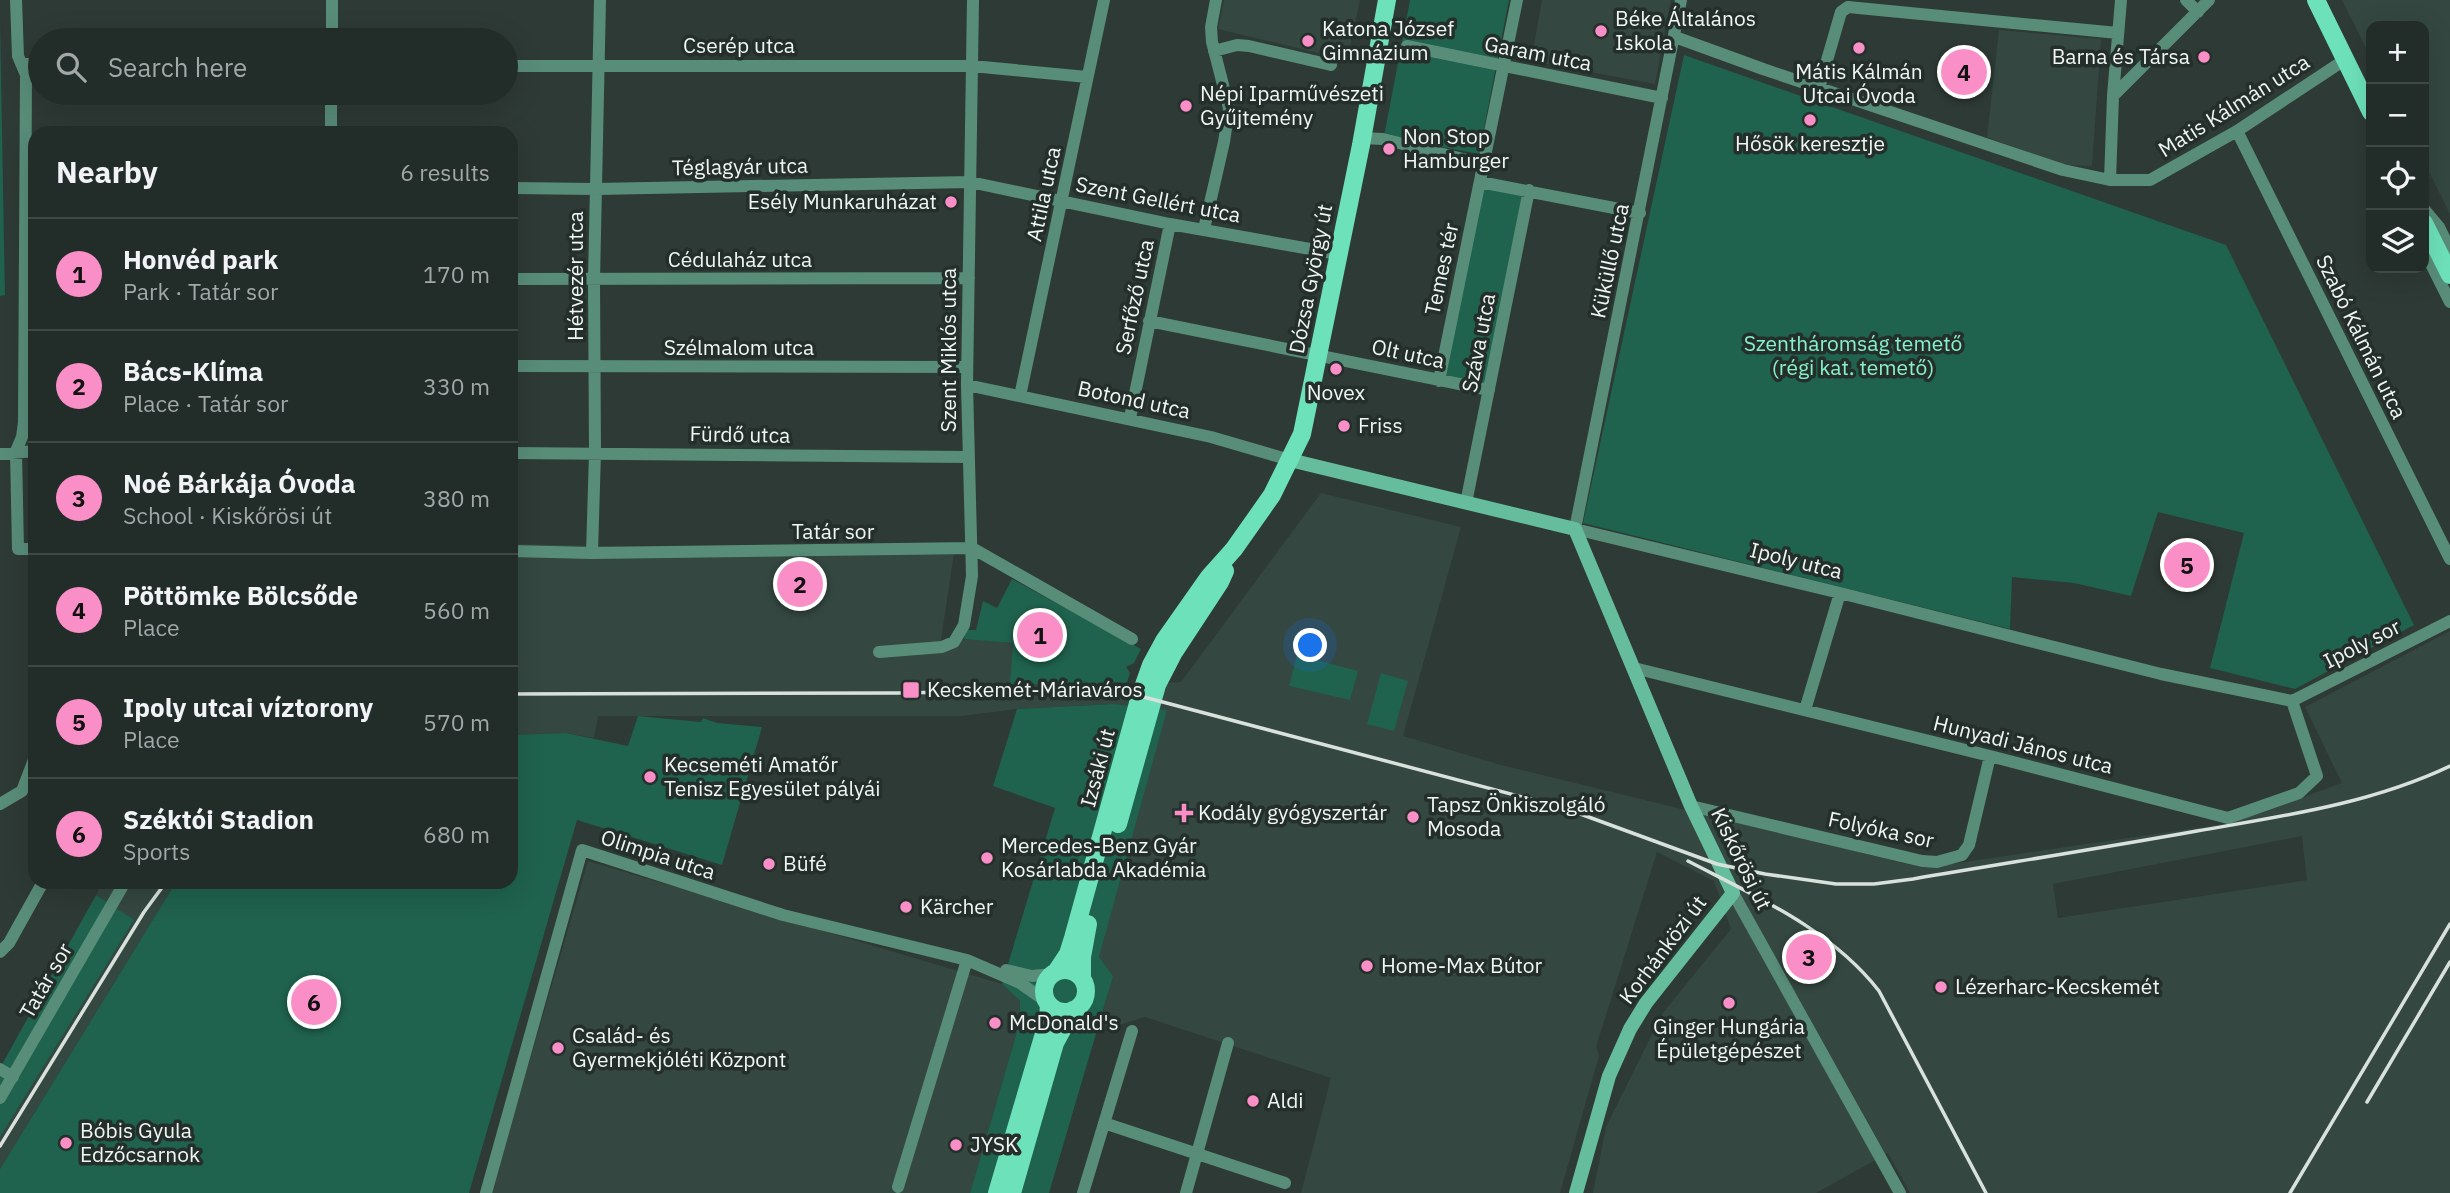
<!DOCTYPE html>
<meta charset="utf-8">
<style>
:root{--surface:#222c28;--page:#2e3834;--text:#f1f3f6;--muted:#a2a7a8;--line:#3f4845;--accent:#fa8fc7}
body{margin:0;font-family:"IBM Plex Sans",sans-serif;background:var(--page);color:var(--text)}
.controls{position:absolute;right:21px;top:21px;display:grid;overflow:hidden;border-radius:14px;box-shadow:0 7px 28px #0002}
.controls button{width:63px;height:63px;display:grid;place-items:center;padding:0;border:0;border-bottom:2px solid var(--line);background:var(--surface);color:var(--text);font:35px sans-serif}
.you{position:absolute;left:1311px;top:646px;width:24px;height:24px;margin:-18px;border:5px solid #fff;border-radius:50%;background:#1a73e8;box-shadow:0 0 0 10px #1a73e833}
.badge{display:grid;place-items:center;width:46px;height:46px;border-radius:50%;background:var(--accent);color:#111;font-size:23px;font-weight:700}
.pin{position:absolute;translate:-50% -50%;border:4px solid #fff;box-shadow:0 2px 7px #0006}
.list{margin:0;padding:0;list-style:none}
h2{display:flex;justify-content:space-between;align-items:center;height:91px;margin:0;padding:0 28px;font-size:30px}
h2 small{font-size:23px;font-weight:400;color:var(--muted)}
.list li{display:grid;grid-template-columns:46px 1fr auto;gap:21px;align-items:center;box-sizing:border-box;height:112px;padding:0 28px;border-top:2px solid var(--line)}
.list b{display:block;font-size:26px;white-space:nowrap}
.list p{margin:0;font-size:23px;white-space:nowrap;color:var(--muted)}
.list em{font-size:23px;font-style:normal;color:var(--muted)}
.icon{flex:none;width:38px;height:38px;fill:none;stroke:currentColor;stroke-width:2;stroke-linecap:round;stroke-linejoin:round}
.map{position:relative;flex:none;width:2450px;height:1193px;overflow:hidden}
.search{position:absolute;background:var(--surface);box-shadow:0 7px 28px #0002;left:28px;top:28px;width:490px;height:77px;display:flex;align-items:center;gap:18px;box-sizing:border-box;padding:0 24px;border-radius:38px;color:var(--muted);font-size:26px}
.panel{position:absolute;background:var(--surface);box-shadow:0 7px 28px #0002;left:28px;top:126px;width:490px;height:763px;border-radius:21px}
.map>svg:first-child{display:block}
</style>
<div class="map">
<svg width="2450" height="1193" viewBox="0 0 2450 1193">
<rect width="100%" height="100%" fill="#2e3a35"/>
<path fill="#344740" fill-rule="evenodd" d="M1224 0H1360L1347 60 1218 29Z
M1542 0H1671L1655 84 1531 61Z
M2342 0H2450V214L2424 162V26H2371V58Z
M1999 30 2101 39 2092 166 2063 165 1987 137Z
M1321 493 1461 527 1403 736 1501 765 1924 868 2230 823 2342 783 2305 707 2450 631V1193H1910L1888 1153 1816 1193H1593L1606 1127 1662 1014 1731 929 1714 881 1657 852 1596 1047 1599 1056 1560 1193H1301L1331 1078 1145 1017 1098 1032 1112 976 1099 957 1114 898 1113 704 1017 709 961 716H598L594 738 566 733 511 735V544L954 553 941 640 972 639 1013 643 1011 684 1126 686 1181 682ZM2302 836 2307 880 2058 918 2053 884Z
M588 861 1002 984 1020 1001V1021L970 1193H491Z
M103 882H176L0 1169V1137L133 921 96 895Z"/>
<path fill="#1f624d" d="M1410 0H1509L1479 154 1384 136Z
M0 21 5 295 0 296Z
M1684 55 2226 245 2414 625 2295 689 2210 668 2244 533 2158 512 2131 596 2074 583 2012 577 2010 629 1583 523Z
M1483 186 1523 194 1485 384 1446 376Z
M1012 579 1141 649 1134 663 1126 667 1130 673 1126 686 1010 684 1013 643 964 639 966 630H976L983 601 997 608Z
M1297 655 1358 671 1350 700 1289 686Z
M1381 673 1408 681 1394 731 1367 724Z
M1113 704 1167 710 1099 957 1113 976 1049 1193H970L1020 1021V1001L1002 984 1055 808 993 786 1017 709Z
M638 716 701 722 703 718 717 723 762 727 722 865 577 820 469 1193H0V1169L176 882H511V735L566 733 628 746Z
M96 895 134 920 0 1137V1068Z"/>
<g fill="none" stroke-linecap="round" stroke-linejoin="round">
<path stroke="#588d79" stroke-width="12" d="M16 0 18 56 26 75 24 422 22 437 16 451 18 549H35
M1681 0 1575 529 1840 593 2161 674 2292 701
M2186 0 2198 12
M1675 37 1763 69 2063 170 2110 180H2150L2237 131 2346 59
M332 40V0
M1407 46 1662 98
M1214 51 1237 45 1249 46 1331 65
M23 64H40
M506 66H972L1087 77
M1819 88 1841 12 1848 7 2118 33
M2113 96 2209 0
M2237 131 2450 559
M331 133V93
M1362 138 1383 139 1483 164
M2110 180 2113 96 2121 0
M1480 182 1640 213
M511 188 596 189 970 182 1170 224 1338 254
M2424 209 2439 227 2450 250
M1204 229 1224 142 1229 108 1212 42 1211 27 1216 0
M2424 250 2450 302
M511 279 969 278
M1149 321 1489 390
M511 366 967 367
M1439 381 1517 0
M967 385 1211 437 1290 460
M1020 396 1104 0
M1130 418 1170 224
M511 453 968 457
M0 454 35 451
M1466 503 1529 190
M511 551 592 553 972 548 1132 639
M592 553 595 453 594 280 600 0
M879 652 942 647 954 642 964 625 972 576 967 385 973 0
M1634 668 1990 756 2228 818 2299 793 2317 776 2292 701
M2292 701 2450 621
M1805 710 1840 593
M0 804 22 791 35 757
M1691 806 1922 861 1937 862 1962 855 1969 845 1990 756
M1733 893 1900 1193
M0 952 9 943 43 882
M1006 970 1032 976 1053 974
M0 1069 13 1077
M0 1098 125 882
M1104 1123 1285 1183
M898 1187 967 960
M486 1193 582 850 783 915 967 960 1020 983 1047 1002
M1083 1193 1132 1031
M1186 1193 1228 1043"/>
<path stroke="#65bd9e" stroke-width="14" d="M1290 460 1575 529 1691 806 1733 893 1646 1003 1630 1029 1609 1076 1576 1193"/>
<path stroke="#6de2ba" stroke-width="18" d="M2316 0 2371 112
M2424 223 2450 275
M1118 824 1157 685 1174 652 1220 582 1225 571
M1044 991a21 21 0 1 1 42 0a21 21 0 1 1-42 0Z
M1056 972 1068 954 1073 938 1140 696 1151 665 1164 641 1209 577 1234 549 1272 495 1302 434 1361 145 1387 0
M1082 979V957L1088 924
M997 1193 1048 1020 1049 1005
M1012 1193 1055 1043 1073 1010"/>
<path stroke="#d9e1dd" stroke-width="3.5" d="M511 694 900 693 1054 690 1140 696 1564 808 1717 864 1765 874 1836 884H1874L1913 879C2007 863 2102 848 2197 831 2283 816 2370 804 2450 766
M1688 861C1755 896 1831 929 1879 991L1986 1193
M2367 1102 2450 962
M0 1146 144 912 166 882
M2290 1193 2450 924"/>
</g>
<g fill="#fa8fc7" stroke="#242f2b" stroke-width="2.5">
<circle cx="1601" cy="31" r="7"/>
<circle cx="1308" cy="41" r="7"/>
<circle cx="1859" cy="48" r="7"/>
<circle cx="2204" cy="57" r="7"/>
<circle cx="1186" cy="106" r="7"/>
<circle cx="1810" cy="120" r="7"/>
<circle cx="1389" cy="149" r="7"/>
<circle cx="951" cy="202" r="7"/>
<circle cx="1336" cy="369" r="7"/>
<circle cx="1344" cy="426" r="7"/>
<rect x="902" y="681" width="18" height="18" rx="3.5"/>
<circle cx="650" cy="777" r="7"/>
<path d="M1180.5 802.5h7v7h7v7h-7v7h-7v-7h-7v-7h7z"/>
<circle cx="1413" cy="817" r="7"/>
<circle cx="987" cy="858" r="7"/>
<circle cx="769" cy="864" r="7"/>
<circle cx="906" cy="907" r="7"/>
<circle cx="1367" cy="966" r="7"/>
<circle cx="1941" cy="987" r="7"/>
<circle cx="1729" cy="1003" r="7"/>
<circle cx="995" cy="1023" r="7"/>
<circle cx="558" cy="1048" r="7"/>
<circle cx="1253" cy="1101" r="7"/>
<circle cx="66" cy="1143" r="7"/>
<circle cx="956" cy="1145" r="7"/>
</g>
<g text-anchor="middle" stroke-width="7" stroke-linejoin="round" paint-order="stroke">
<g font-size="21" fill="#eff6f3" stroke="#242f2b" text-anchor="start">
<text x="1615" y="26">Béke Általános<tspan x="1615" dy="24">Iskola</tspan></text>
<text x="1322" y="36">Katona József<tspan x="1322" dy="24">Gimnázium</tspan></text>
<text x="2190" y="64" text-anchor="end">Barna és Társa</text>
<text x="1859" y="79" text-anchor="middle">Mátis Kálmán<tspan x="1859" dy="24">Utcai Óvoda</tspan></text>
<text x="1200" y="101">Népi Iparművészeti<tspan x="1200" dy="24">Gyűjtemény</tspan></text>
<text x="1403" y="144">Non Stop<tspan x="1403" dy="24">Hamburger</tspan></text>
<text x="1810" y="151" text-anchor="middle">Hősök keresztje</text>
<text x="937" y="209" text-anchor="end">Esély Munkaruházat</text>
<text x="1336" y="400" text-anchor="middle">Novex</text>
<text x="1358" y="433">Friss</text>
<text x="927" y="697">Kecskemét-Máriaváros</text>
<text x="664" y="772">Kecseméti Amatőr<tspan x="664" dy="24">Tenisz Egyesület pályái</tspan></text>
<text x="1427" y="812">Tapsz Önkiszolgáló<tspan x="1427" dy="24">Mosoda</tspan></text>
<text x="1198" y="820">Kodály gyógyszertár</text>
<text x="1001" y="853">Mercedes-Benz Gyár<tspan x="1001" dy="24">Kosárlabda Akadémia</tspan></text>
<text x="783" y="871">Büfé</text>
<text x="920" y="914">Kärcher</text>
<text x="1381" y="973">Home-Max Bútor</text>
<text x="1955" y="994">Lézerharc-Kecskemét</text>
<text x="1009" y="1030">McDonald's</text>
<text x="1729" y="1034" text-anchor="middle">Ginger Hungária<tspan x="1729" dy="24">Épületgépészet</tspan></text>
<text x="572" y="1043">Család- és<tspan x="572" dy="24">Gyermekjóléti Központ</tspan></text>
<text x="1267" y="1108">Aldi</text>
<text x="80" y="1138">Bóbis Gyula<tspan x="80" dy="24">Edzőcsarnok</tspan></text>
<text x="970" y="1152">JYSK</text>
</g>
<g font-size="21" fill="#eff6f3" stroke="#242f2b">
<text x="739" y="53">Cserép utca</text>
<text transform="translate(1538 54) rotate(11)" y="7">Garam utca</text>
<text transform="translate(2234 106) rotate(-32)" y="7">Matis Kálmán utca</text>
<text transform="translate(740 167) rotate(-1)" y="7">Téglagyár utca</text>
<text transform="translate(1044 194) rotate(-78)" y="7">Attila utca</text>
<text transform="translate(1158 200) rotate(11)" y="7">Szent Gellért utca</text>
<text x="740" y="267">Cédulaház utca</text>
<text transform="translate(1610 261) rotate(-78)" y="7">Küküllő utca</text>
<text transform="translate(1442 269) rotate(-78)" y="7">Temes tér</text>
<text transform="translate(576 276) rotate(-90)" y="7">Hétvezér utca</text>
<text transform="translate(1311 279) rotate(-79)" y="7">Dózsa György út</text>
<text transform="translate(1135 297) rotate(-78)" y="7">Serfőző utca</text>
<text transform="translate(2361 337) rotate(64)" y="7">Szabó Kálmán utca</text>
<text transform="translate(1479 343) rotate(-79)" y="7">Száva utca</text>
<text x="739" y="355">Szélmalom utca</text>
<text transform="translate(949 350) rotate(-90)" y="7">Szent Miklós utca</text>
<text transform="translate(1408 354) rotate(12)" y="7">Olt utca</text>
<text transform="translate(1134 400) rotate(12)" y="7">Botond utca</text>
<text transform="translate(740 435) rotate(1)" y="7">Fürdő utca</text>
<text x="833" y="539">Tatár sor</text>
<text transform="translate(1796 561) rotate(14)" y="7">Ipoly utca</text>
<text transform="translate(2362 644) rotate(-27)" y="7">Ipoly sor</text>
<text transform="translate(2023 745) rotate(14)" y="7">Hunyadi János utca</text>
<text transform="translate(1098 768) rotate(-75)" y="7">Izsáki út</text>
<text transform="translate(1881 830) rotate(12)" y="7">Folyóka sor</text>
<text transform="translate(658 855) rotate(18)" y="7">Olimpia utca</text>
<text transform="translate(1741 859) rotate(64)" y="7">Kiskőrösi út</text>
<text transform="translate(1663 950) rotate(-53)" y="7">Korhánközi út</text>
<text transform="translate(46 981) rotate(-60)" y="7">Tatár sor</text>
</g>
<g font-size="21" fill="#86f0ca" stroke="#242f2b">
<text x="1853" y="351">Szentháromság temető<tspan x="1853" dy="24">(régi kat. temető)</tspan></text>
</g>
</g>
</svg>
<div class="controls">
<button>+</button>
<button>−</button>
<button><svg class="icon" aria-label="locate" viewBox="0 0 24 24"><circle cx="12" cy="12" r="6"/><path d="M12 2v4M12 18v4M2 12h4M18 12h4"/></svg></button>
<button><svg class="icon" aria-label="layers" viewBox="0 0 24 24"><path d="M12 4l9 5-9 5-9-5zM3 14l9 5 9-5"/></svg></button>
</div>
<div class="you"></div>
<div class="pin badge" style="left:1040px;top:635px">1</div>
<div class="pin badge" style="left:800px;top:584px">2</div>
<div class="pin badge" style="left:1809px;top:957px">3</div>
<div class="pin badge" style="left:1964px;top:72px">4</div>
<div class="pin badge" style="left:2187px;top:565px">5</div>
<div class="pin badge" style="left:314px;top:1002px">6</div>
<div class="search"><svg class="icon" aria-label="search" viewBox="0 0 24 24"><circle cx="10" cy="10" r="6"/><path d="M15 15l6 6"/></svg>Search here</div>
<section class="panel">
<h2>Nearby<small>6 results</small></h2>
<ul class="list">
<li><span class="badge">1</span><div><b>Honvéd park</b><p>Park · Tatár sor</p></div><em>170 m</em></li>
<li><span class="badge">2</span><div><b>Bács-Klíma</b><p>Place · Tatár sor</p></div><em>330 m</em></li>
<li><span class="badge">3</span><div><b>Noé Bárkája Óvoda</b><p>School · Kiskőrösi út</p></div><em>380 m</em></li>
<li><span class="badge">4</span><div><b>Pöttömke Bölcsőde</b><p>Place</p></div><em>560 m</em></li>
<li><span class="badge">5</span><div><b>Ipoly utcai víztorony</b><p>Place</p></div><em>570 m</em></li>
<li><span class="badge">6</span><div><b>Széktói Stadion</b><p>Sports</p></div><em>680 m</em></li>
</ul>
</section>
</div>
